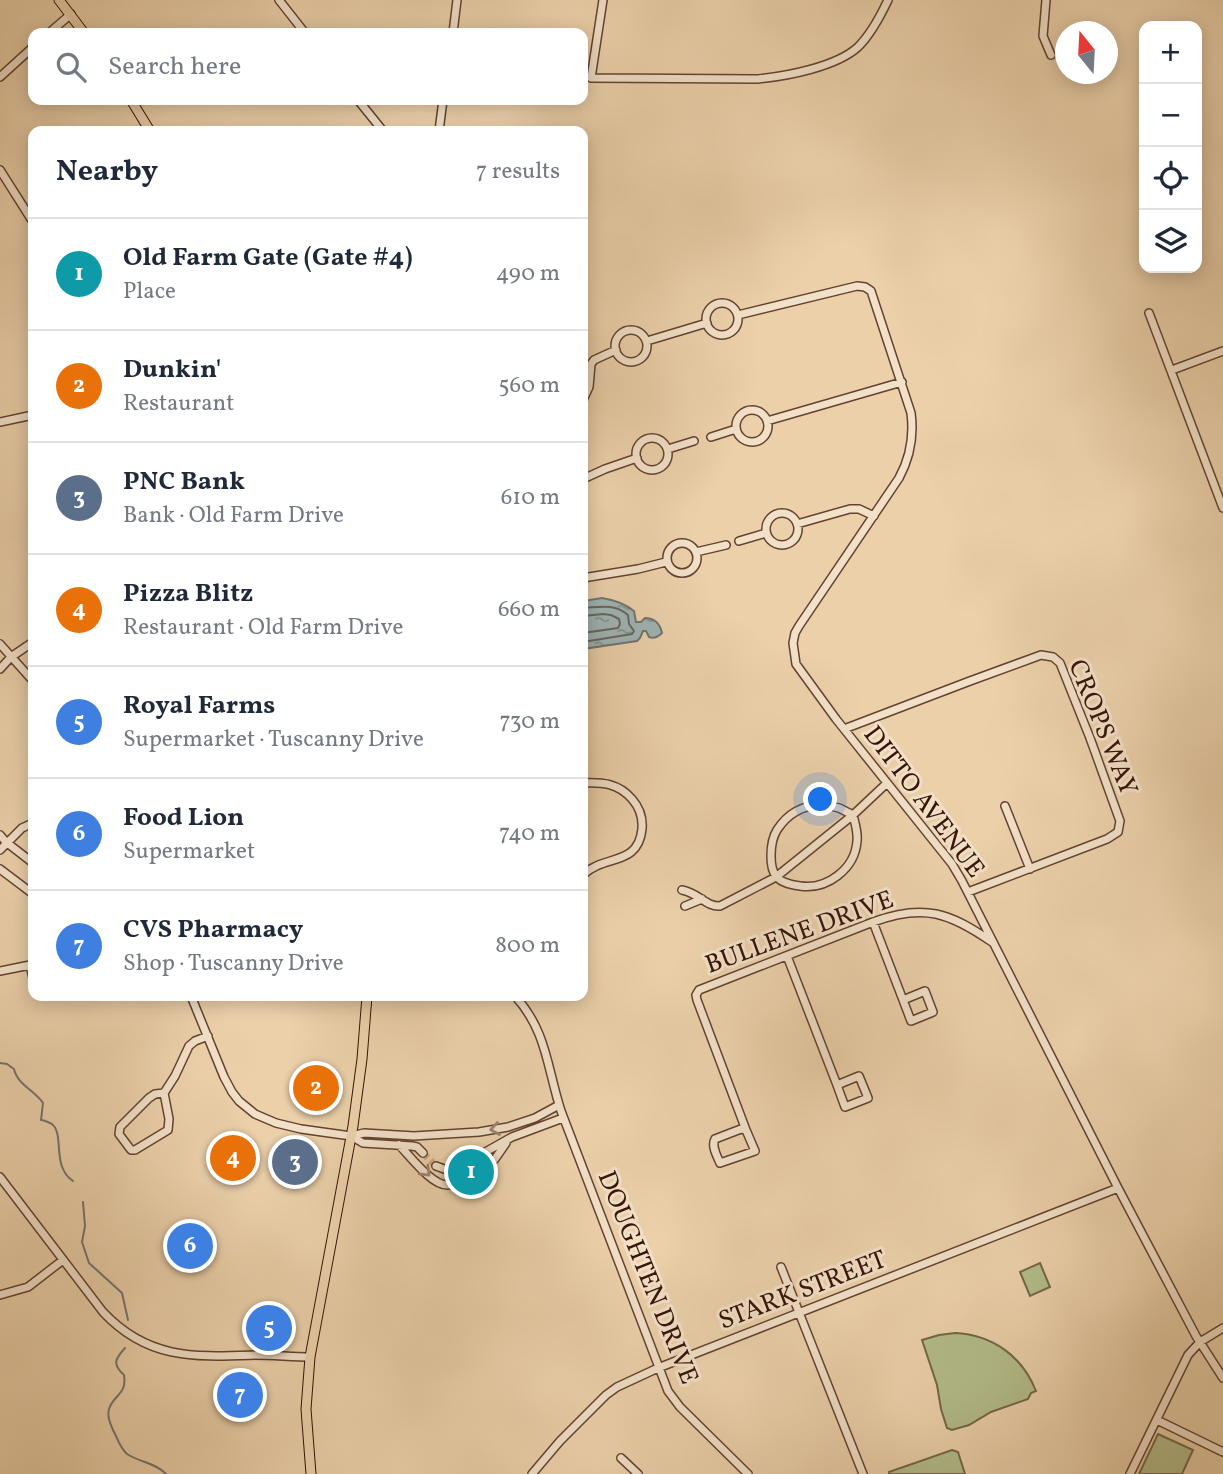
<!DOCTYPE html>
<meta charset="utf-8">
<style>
:root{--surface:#fff;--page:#f2f2f3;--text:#1f2937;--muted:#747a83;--line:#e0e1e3;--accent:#b45309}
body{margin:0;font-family:Vollkorn,serif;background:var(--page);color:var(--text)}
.controls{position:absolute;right:21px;top:21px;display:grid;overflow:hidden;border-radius:14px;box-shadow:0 4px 18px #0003}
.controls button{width:63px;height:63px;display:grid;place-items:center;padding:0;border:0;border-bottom:2px solid var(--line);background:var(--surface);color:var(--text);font:35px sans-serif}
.compass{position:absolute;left:1055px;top:21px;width:63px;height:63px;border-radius:50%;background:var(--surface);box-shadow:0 4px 18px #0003;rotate:342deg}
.you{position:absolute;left:821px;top:800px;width:24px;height:24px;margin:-18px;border:5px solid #fff;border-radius:50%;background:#1a73e8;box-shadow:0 0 0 10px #1a73e833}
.badge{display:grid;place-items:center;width:46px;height:46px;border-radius:50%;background:var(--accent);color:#fff;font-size:23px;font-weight:700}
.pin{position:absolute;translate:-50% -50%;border:4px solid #fff;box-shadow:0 2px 7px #0006}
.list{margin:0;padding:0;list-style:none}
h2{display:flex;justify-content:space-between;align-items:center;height:91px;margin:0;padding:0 28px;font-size:30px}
h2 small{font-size:23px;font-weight:400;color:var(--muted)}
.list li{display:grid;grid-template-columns:46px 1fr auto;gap:21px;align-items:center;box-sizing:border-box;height:112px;padding:0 28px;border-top:2px solid var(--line)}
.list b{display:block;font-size:26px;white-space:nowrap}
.list p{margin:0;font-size:23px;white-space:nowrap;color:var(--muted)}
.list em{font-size:23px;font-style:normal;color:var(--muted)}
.icon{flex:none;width:38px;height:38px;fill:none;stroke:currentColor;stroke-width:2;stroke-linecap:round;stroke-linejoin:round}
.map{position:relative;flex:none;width:1223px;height:1474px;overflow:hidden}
.search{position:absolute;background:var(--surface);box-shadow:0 4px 18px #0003;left:28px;top:28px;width:560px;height:77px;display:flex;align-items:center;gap:18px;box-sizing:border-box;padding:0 24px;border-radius:14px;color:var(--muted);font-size:26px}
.panel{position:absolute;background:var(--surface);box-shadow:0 4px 18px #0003;left:28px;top:126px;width:560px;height:875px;border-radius:14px}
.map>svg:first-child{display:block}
</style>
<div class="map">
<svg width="1223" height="1474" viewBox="0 0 1223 1474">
<defs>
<pattern id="water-ripples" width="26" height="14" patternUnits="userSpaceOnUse" patternTransform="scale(1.75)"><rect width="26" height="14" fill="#9db4b4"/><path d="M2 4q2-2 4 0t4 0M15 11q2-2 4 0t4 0" fill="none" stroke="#819190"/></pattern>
</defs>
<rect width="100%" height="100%" fill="#ebd0aa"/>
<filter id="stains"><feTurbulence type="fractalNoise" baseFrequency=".00286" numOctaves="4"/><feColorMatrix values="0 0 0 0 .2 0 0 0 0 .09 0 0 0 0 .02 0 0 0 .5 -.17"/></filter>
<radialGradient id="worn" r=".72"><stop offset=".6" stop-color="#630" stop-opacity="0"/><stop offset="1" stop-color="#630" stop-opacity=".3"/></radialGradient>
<path fill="#b3bc8b" stroke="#746849" stroke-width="2" d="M1040 1263 1050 1287 1030 1296 1020 1272Z
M955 1333C993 1335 1022 1356 1036 1391L1031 1393 1028 1399 991 1412 969 1425 952 1430 947 1428 941 1409 937 1385 922 1340 939 1335Z
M1158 1434 1193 1450 1182 1474H1139Z
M952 1450 958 1452 965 1474H889V1472Z"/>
<path fill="url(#water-ripples)" stroke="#74746f" stroke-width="2" d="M602 598C615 600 624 603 634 611L636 622H641L645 618C655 618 660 624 662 633 658 637 654 639 649 637L646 631H643L640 638 637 641 583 649V601Z"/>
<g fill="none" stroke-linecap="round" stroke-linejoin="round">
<path stroke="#6a645e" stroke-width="2" d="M583 608C600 607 614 603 628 615L629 624 634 631 632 634 583 642
M583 616 603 614 611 615 619 619 620 624 618 628 583 633"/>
<path stroke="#74746f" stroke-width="2" d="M0 1063 7 1064 14 1069C17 1084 35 1091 43 1103L41 1120C43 1120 50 1123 52 1124 65 1135 51 1166 73 1181
M83 1202 85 1226 82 1242 89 1263 122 1293 128 1320
M125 1348C115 1359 112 1364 124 1375 127 1395 114 1394 109 1409 107 1416 110 1423 113 1430 117 1437 120 1448 127 1454 139 1462 156 1463 166 1474"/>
<path stroke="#c7aa89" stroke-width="7" stroke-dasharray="7 3.5" stroke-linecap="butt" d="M423 1153 436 1166
M458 1181 486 1165"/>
<defs>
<path id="minor" d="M279 0 305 33
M603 0 591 78 758 79C787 76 836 67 858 47 871 34 880 17 888 0
M1046 0 1043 36 1051 55
M49 33 71 14
M453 33 457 0
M0 77 33 47
M358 100 383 131
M439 131 443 100
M0 170 33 222
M706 319a16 16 0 1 1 32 0a16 16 0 1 1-32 0Z
M1149 313 1223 508
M738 315 857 286 865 287 871 291 911 413C914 436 910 458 899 478L799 626 795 633 793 643 796 664 836 719 952 864 962 881 1118 1188 1196 1336 1223 1378
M615 346a16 16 0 1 1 32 0a16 16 0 1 1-32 0Z
M647 341 707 323
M1172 370 1223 351
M583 400 589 387 591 364 594 360 616 350
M736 426a16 16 0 1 1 32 0a16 16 0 1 1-32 0Z
M767 421 902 382
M0 422 33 415
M711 437 736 429
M636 454a16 16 0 1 1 32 0a16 16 0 1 1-32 0Z
M668 449 694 441
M583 479 605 469 637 458
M766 529a16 16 0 1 1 32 0a16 16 0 1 1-32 0Z
M797 524 850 509H859L874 516
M739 541 766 533
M667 558a15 15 0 1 1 30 0a15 15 0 1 1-30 0Z
M696 552 726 545
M583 578 638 569 666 562
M0 644 33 681
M0 669 11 657 33 642
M844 729 970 681 1041 655 1053 657 1060 663 1090 738 1120 821 1118 832 1107 839 968 892
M583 783C602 782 618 783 632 799 639 807 643 817 642 829 638 867 604 854 583 875
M822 804 839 808 853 815C855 823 858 832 857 841 855 869 827 890 800 886 792 885 781 883 776 876 772 871 771 862 771 856 771 846 772 838 777 830 788 813 802 806 822 804Z
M1005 806 1030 869
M0 835 6 842 33 863
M0 850 22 828 33 823
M0 869 33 894
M682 890C699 893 706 907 720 906L776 877 853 815 887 783
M685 906 702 899
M873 922 903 1000
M787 956 837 1085
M0 971 30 965 33 978
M925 991 933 1012 911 1021 903 1000Z
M191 996 224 1077 232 1092 239 1101 255 1114 276 1123 301 1129 351 1136 364 1133 414 1136 479 1132 508 1127 535 1118 559 1105
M515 996C547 1031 547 1068 561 1111L668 1391 680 1407 748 1474
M859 1076 868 1098 845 1107 837 1085Z
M164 1093 155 1094 149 1098 120 1127 119 1134 131 1150H135L168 1130 169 1119 164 1093 175 1076 189 1046 195 1041 208 1036
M741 1129 746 1130 755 1151 720 1163C717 1156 711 1146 715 1139Z
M746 1130 697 1000 696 995 699 990 873 922C924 903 950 913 992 942
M351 1136 363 1143 412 1146 417 1147 423 1153
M399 1145C410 1156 432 1186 448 1185 452 1185 454 1183 458 1181
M486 1165 495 1159 506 1143
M436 1166 447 1170 457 1168 512 1137 563 1118
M0 1177 103 1312C148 1360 195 1357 255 1355 274 1355 292 1357 310 1357
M781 1267 863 1474
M0 1295 28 1287 63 1260
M1157 1420 1223 1452
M621 1458 638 1474
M532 1474 560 1441 606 1395 617 1387 658 1368 1118 1188
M1130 1474 1188 1355 1200 1342 1223 1328"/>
<path id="major" d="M59 0 84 33
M131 100 150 131
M311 1474 306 1409 310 1357 353 1126 362 1059 367 996"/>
</defs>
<use href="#minor" stroke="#634330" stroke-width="10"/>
<use href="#major" stroke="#361407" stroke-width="11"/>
<use href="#minor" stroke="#f2e0c8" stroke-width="7"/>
<use href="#major" stroke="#ebd0aa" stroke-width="9"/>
</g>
<defs><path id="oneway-chevron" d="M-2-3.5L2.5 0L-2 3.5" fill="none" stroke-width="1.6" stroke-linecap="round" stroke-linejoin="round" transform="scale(1.75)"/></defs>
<g stroke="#9d8471">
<use href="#oneway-chevron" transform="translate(495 1129) rotate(171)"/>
<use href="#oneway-chevron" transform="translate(426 1172) rotate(44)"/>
</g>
<g text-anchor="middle" stroke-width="6" stroke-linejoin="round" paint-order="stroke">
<g font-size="26" fill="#361407" stroke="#f2e0c8">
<text transform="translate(1104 727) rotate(68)" y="9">CROPS WAY</text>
<text transform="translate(925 801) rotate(53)" y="9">DITTO AVENUE</text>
<text transform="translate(799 931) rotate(-20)" y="9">BULLENE DRIVE</text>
<text transform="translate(649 1277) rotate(68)" y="9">DOUGHTEN DRIVE</text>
<text transform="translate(802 1289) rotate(-21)" y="9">STARK STREET</text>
</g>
</g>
<rect width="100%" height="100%" filter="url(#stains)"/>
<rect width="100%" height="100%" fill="url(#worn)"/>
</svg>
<div class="controls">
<button>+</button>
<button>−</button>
<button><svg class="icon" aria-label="locate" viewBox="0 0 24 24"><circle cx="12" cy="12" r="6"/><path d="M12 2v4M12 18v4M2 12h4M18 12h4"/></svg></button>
<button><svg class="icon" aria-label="layers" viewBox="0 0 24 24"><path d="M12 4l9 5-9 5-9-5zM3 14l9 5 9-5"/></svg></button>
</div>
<svg class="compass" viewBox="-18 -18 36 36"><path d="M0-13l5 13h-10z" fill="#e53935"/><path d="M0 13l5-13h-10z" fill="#747a83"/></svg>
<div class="you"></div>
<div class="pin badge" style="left:471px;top:1172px;background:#0f9aa8">1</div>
<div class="pin badge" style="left:316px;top:1088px;background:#e8710a">2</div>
<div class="pin badge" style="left:295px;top:1162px;background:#5c6f8a">3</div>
<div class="pin badge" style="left:233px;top:1158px;background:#e8710a">4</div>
<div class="pin badge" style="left:269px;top:1328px;background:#3f7fe0">5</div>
<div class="pin badge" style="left:190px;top:1246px;background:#3f7fe0">6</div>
<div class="pin badge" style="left:240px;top:1395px;background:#3f7fe0">7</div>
<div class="search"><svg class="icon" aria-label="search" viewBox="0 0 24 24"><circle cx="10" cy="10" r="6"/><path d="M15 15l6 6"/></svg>Search here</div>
<section class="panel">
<h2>Nearby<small>7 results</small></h2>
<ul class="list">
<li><span class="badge" style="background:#0f9aa8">1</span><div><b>Old Farm Gate (Gate #4)</b><p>Place</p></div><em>490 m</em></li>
<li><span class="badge" style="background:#e8710a">2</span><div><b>Dunkin'</b><p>Restaurant</p></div><em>560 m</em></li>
<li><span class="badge" style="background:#5c6f8a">3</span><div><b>PNC Bank</b><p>Bank · Old Farm Drive</p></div><em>610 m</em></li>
<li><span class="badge" style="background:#e8710a">4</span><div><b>Pizza Blitz</b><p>Restaurant · Old Farm Drive</p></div><em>660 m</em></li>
<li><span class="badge" style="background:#3f7fe0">5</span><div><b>Royal Farms</b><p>Supermarket · Tuscanny Drive</p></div><em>730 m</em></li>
<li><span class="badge" style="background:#3f7fe0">6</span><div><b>Food Lion</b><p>Supermarket</p></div><em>740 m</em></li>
<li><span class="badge" style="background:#3f7fe0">7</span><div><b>CVS Pharmacy</b><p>Shop · Tuscanny Drive</p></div><em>800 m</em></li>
</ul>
</section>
</div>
